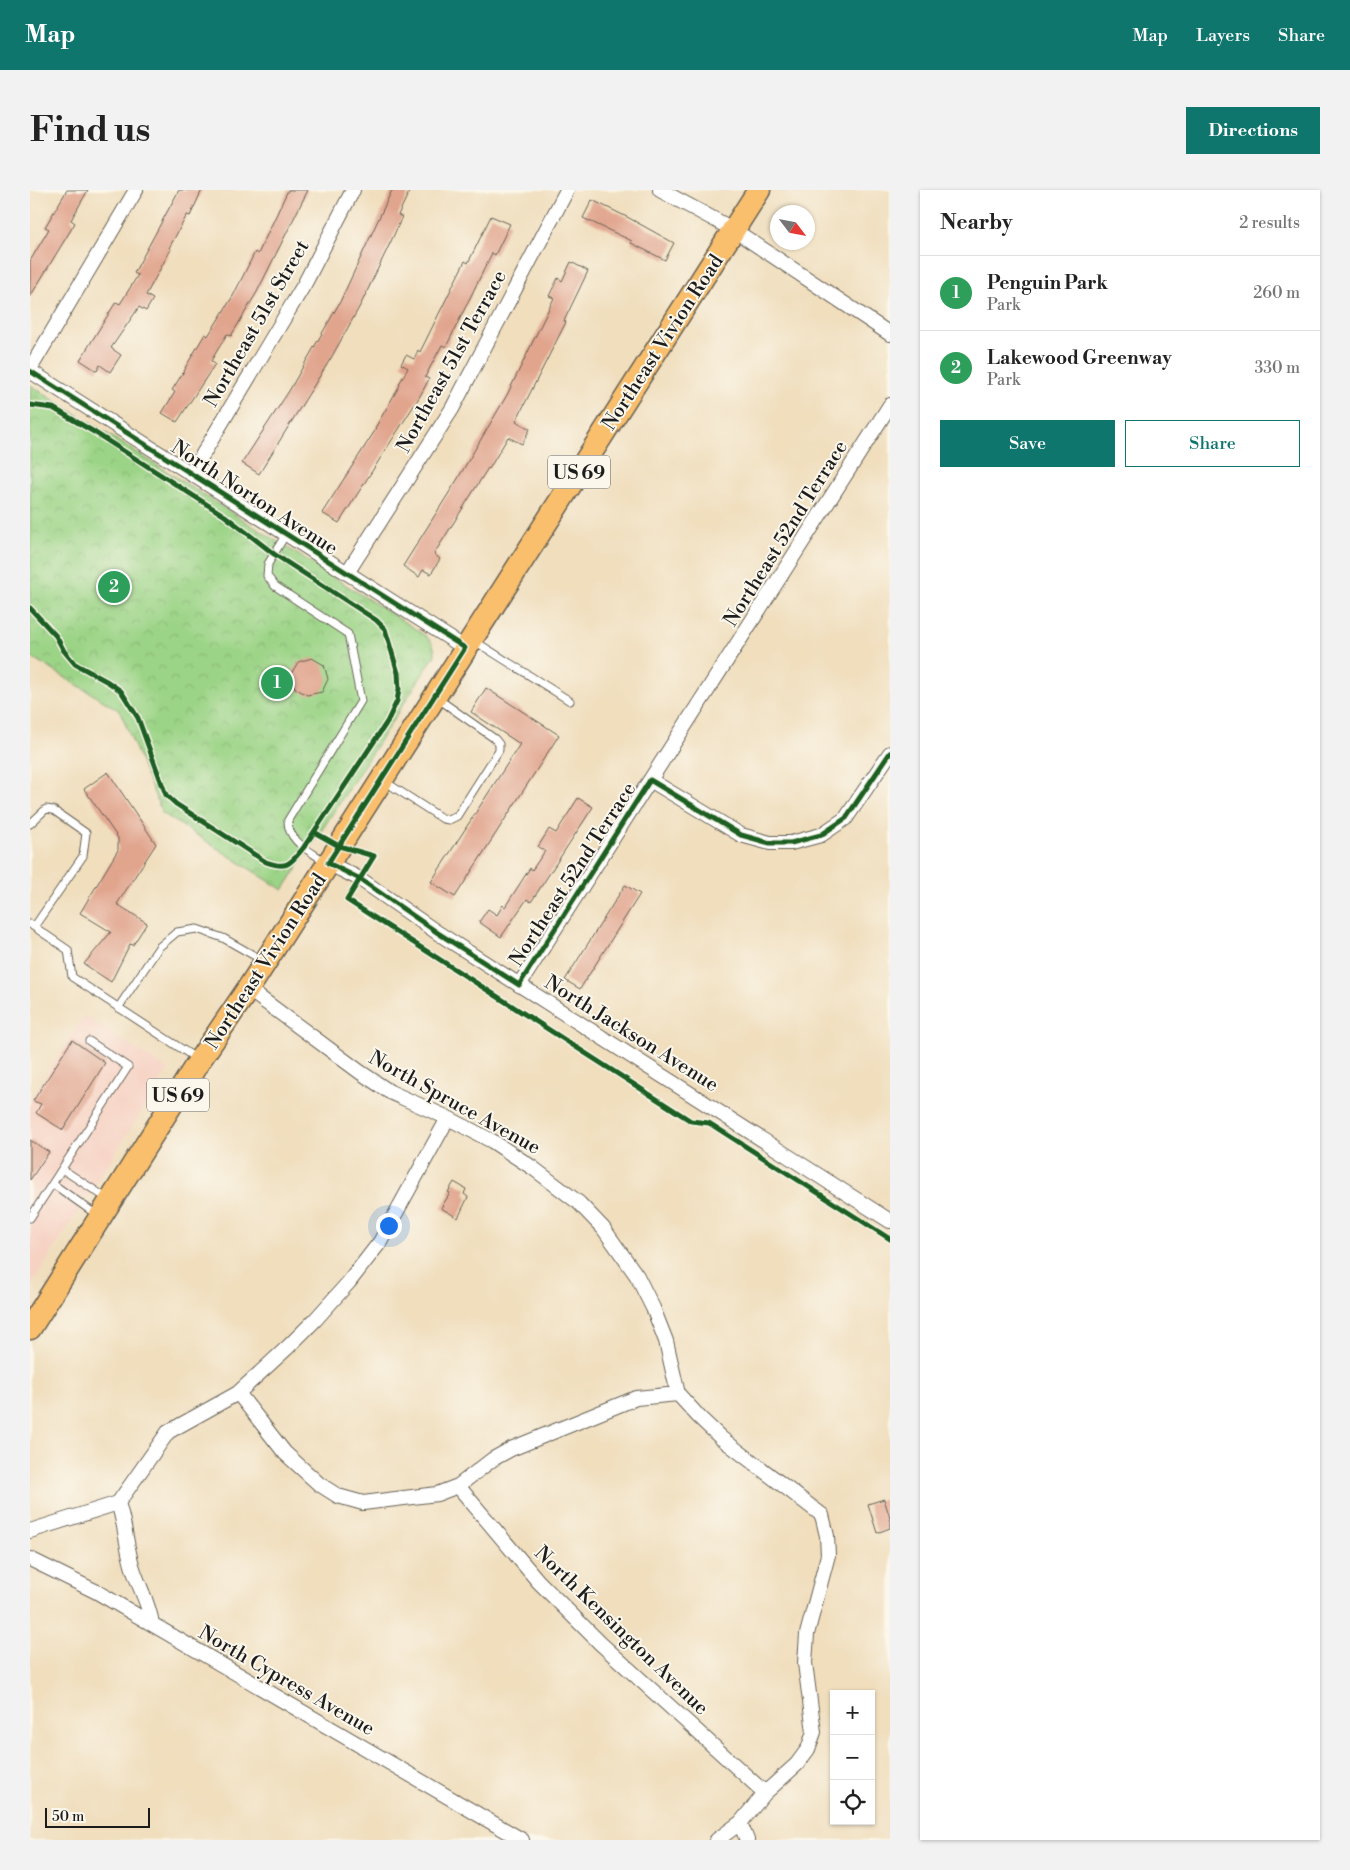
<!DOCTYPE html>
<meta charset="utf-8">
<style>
:root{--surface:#fff;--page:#f2f2f2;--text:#222;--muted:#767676;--line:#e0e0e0;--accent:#0f766e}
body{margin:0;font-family:"Libre Bodoni",serif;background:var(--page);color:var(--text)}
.controls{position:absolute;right:15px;bottom:15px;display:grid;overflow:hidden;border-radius:0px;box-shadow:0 1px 4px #0004}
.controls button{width:45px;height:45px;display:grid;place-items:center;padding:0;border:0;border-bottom:1px solid var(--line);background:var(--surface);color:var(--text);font:25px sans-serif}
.compass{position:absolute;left:740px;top:15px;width:45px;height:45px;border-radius:50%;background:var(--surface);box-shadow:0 1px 4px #0004;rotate:122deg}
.scale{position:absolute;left:15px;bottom:12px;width:105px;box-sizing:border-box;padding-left:5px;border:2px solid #1c1c1c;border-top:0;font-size:14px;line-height:18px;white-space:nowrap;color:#1c1c1c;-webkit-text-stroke:4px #fbf7ec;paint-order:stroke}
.you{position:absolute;left:358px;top:1035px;width:18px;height:18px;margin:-12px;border:4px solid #fff;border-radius:50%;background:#1a73e8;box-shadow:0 0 0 8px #1a73e833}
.badge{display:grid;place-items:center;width:32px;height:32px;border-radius:50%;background:var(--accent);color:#fff;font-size:16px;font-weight:700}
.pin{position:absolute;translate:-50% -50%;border:2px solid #fff;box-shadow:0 1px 5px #0006}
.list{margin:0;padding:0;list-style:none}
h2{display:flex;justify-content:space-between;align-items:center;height:65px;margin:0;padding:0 20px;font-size:21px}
h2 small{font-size:16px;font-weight:400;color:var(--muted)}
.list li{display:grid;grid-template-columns:32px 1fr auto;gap:15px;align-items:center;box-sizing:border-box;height:75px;padding:0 20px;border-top:1px solid var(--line)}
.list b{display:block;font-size:19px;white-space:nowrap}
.list p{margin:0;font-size:16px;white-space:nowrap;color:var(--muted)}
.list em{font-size:16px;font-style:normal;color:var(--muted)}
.actions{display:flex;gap:10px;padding:15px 20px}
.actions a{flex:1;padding:11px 0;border:1px solid var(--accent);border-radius:0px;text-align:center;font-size:18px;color:var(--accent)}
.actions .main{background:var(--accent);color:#fff}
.icon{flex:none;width:28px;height:28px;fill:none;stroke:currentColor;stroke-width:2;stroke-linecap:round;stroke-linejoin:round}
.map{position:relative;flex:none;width:860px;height:1650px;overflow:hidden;border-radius:0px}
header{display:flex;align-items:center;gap:30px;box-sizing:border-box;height:70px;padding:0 25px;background:var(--accent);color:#fff}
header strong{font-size:24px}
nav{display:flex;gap:28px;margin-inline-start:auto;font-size:18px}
.intro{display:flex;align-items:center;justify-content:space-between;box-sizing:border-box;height:120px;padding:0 30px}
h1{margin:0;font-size:35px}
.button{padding:12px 22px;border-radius:0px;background:var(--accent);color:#fff;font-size:18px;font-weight:700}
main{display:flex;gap:30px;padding:0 30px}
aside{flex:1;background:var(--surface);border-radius:0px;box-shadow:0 1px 4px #0004}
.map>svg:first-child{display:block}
</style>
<header>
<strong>Map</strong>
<nav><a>Map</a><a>Layers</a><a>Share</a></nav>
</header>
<div class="intro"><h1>Find us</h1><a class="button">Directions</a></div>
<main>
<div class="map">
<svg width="860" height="1650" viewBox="0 0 860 1650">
<defs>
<pattern id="park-crowns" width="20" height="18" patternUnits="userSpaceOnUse" patternTransform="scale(1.25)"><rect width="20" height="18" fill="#9cd487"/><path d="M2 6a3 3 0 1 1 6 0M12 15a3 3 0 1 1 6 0" fill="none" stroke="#86b574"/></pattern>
</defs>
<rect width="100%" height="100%" fill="#fbf7ec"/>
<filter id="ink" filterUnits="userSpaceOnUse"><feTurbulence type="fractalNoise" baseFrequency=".02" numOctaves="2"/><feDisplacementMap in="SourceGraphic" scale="10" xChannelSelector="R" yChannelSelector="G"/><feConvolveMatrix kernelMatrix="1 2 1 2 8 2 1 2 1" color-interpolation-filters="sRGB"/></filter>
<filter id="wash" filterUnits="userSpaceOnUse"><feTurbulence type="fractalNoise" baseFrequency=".0096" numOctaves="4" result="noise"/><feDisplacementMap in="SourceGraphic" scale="20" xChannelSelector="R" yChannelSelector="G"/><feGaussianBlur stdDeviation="1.12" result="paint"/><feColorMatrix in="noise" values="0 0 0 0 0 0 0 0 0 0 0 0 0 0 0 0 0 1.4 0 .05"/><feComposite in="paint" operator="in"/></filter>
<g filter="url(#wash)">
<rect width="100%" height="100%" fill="#f0debd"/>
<path fill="#f6d2c3" d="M54 826 138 880 0 1097V911Z"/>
<path fill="url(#park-crowns)" stroke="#5c7852" d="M0 195 387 440C397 447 405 452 405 465L253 700 132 623 90 521 0 466Z"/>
<g id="blocks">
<path fill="#e1a58e" d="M37 0H58L41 30 45 33 0 107V71L19 39 15 37Z
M149 0H172L160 26 157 25 139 58 141 59 116 105 123 109 116 121 109 117 81 158 91 165 80 182 70 175 67 181 50 170 86 112 90 114 108 85 104 83Z
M258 0H278L227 102 201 146 197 144 181 171 185 174 147 232 132 223 145 202 142 200 156 178H155L175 144 178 146 203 106 225 62 228 64Z
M362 0H380L368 25 372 27 363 47 331 114 301 168 229 284 212 273 259 201 310 112Z
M562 10 599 28 644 53 635 70 601 53 602 51 553 28Z
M461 26 480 34 465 65 462 63 416 157 412 155 395 187 399 189 390 206 309 333 292 323 346 239 345 238 370 195 369 194 378 178 371 174 376 165 384 169 388 160 390 162 435 71 438 73Z
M541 72 558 81 534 131 536 132 486 231 500 239 492 254 478 247 459 279 458 278 404 364 410 369 401 384 393 380 389 387 373 376 427 290 477 205 524 108 519 106 528 88 532 91Z
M282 468 294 475 298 489 292 502 277 505 265 498 261 484 268 472Z
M456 498 529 545 425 707 401 692 490 554 441 522Z
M78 582 126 654 87 714 117 733 103 755 100 754 81 792 54 774 81 742 50 723 88 660V648L54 599Z
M548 608 563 617 501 712 497 709 471 747 449 732 458 719 467 725 473 715 475 717 500 678 502 680 515 661 508 657 519 639 526 643Z
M595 695 610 704 550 799 535 790Z
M42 850 75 873 33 940 6 923 11 914 3 911Z
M0 950 19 962 0 990Z
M424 992 436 999 434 1004 438 1007 428 1028 411 1018 420 1003 418 1002Z
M854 1309 860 1328V1338L847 1343 838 1314Z"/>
</g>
</g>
<g filter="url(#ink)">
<use href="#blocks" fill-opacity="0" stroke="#666054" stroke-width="1"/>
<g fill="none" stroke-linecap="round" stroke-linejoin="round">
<defs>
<path id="service" d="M256 344 238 374 237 386 245 396 318 444 331 511 258 630C257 651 280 661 296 672
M443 450 540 511
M354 591 413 629 419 630 427 626 469 560V554L465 549 407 508
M0 634 16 619 23 620 56 643 53 666 4 737
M0 734 38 760 42 787 167 869
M88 818 129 757 147 742 167 739 193 748 232 770
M32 979 78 1009
M23 994 67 1025
M0 1028 98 877 59 851"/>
<path id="minor" d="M630 0 704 40 860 144
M0 179 106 0
M0 181 435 458
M161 284 275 93 323 0
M317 383 422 219 537 0
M620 590 711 645 740 653H761L791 645 816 628 860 563
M298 673 330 689 408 743 860 1031
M489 795 860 215
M218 799 330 882 360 902 418 928 462 951 503 978 549 1013 573 1038 607 1086 623 1118 636 1151 648 1204 669 1227 691 1248 792 1325 797 1346 798 1365 777 1444 775 1473 784 1542 778 1559 767 1574 735 1603 710 1633 687 1650
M208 1203 255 1263 289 1294 308 1306 333 1313 407 1304 428 1296 463 1269 481 1259 606 1208 648 1204
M428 1296 508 1391 570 1453 735 1603
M88 1313C95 1333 96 1354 102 1375 108 1396 119 1412 122 1434
M0 1341 88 1313 138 1242 208 1203 258 1157 285 1130 319 1092 350 1052 418 928
M0 1369 67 1402 492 1650
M710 1633 717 1650"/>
<path id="primary" d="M0 1138 169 871 218 799 729 0"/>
</defs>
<use href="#service" stroke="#666054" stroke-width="9"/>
<use href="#minor" stroke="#666054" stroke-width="16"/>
<use href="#primary" stroke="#666054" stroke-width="25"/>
<use href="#service" stroke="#fff" stroke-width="7"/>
<use href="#minor" stroke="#fff" stroke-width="14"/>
<use href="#primary" stroke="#f9bf6d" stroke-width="22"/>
<defs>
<path id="cycleway" d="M0 181 435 458 298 673 330 689 408 743 489 795 620 590 711 645 740 653H761L791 645 816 628 860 563
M0 215 23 218 64 242 195 326 244 364 346 430 355 439 368 483 369 499 367 511 357 532 274 657C261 673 258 680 236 672L146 614 136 605 108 528 91 501 78 492 45 474 34 461 26 446 0 418
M284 642 309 656 344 666 317 710 661 931 679 933 860 1049"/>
</defs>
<use href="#cycleway" stroke="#fbf7ec" stroke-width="8"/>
<use href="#cycleway" stroke="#1b5e20" stroke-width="5"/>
</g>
</g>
<g text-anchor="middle" stroke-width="4" stroke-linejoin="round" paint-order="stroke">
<g fill="#fbf7ec" stroke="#5f5e5a" stroke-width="1">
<rect x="518" y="265.5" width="62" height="33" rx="4"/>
<rect x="117" y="888.5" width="62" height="33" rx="4"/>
</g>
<g font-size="19" font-weight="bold" fill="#1c1c1c">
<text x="549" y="289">US 69</text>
<text x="148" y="912">US 69</text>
</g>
<g font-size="20" fill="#1c1c1c" stroke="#fbf7ec">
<text transform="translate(226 133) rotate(-60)" y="7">Northeast 51st Street</text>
<text transform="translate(632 152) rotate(-57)" y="7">Northeast Vivion Road</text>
<text transform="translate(421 171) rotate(-61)" y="7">Northeast 51st Terrace</text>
<text transform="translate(225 307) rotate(33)" y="7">North Norton Avenue</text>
<text transform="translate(755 343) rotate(-58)" y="7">Northeast 52nd Terrace</text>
<text transform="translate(542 684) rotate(-57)" y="7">Northeast 52nd Terrace</text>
<text transform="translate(235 771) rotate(-57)" y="7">Northeast Vivion Road</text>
<text transform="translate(602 843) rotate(32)" y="7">North Jackson Avenue</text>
<text transform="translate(425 912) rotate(29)" y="7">North Spruce Avenue</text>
<text transform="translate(592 1440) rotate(44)" y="7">North Kensington Avenue</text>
<text transform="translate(257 1490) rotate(30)" y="7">North Cypress Avenue</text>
</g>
</g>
</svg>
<div class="controls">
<button>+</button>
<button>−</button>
<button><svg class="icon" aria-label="locate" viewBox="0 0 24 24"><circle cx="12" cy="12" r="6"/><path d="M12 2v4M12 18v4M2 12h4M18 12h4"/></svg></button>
</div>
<svg class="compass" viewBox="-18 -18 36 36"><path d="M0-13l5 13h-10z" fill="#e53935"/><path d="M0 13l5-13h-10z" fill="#767676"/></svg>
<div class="scale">50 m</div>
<div class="you"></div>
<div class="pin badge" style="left:247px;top:493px;background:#2e9e5b">1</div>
<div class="pin badge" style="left:84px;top:397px;background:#2e9e5b">2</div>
</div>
<aside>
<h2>Nearby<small>2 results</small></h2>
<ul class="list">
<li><span class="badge" style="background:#2e9e5b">1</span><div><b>Penguin Park</b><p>Park</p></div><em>260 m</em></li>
<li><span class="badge" style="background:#2e9e5b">2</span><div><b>Lakewood Greenway</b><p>Park</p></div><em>330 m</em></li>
</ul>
<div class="actions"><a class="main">Save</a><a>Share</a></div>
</aside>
</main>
